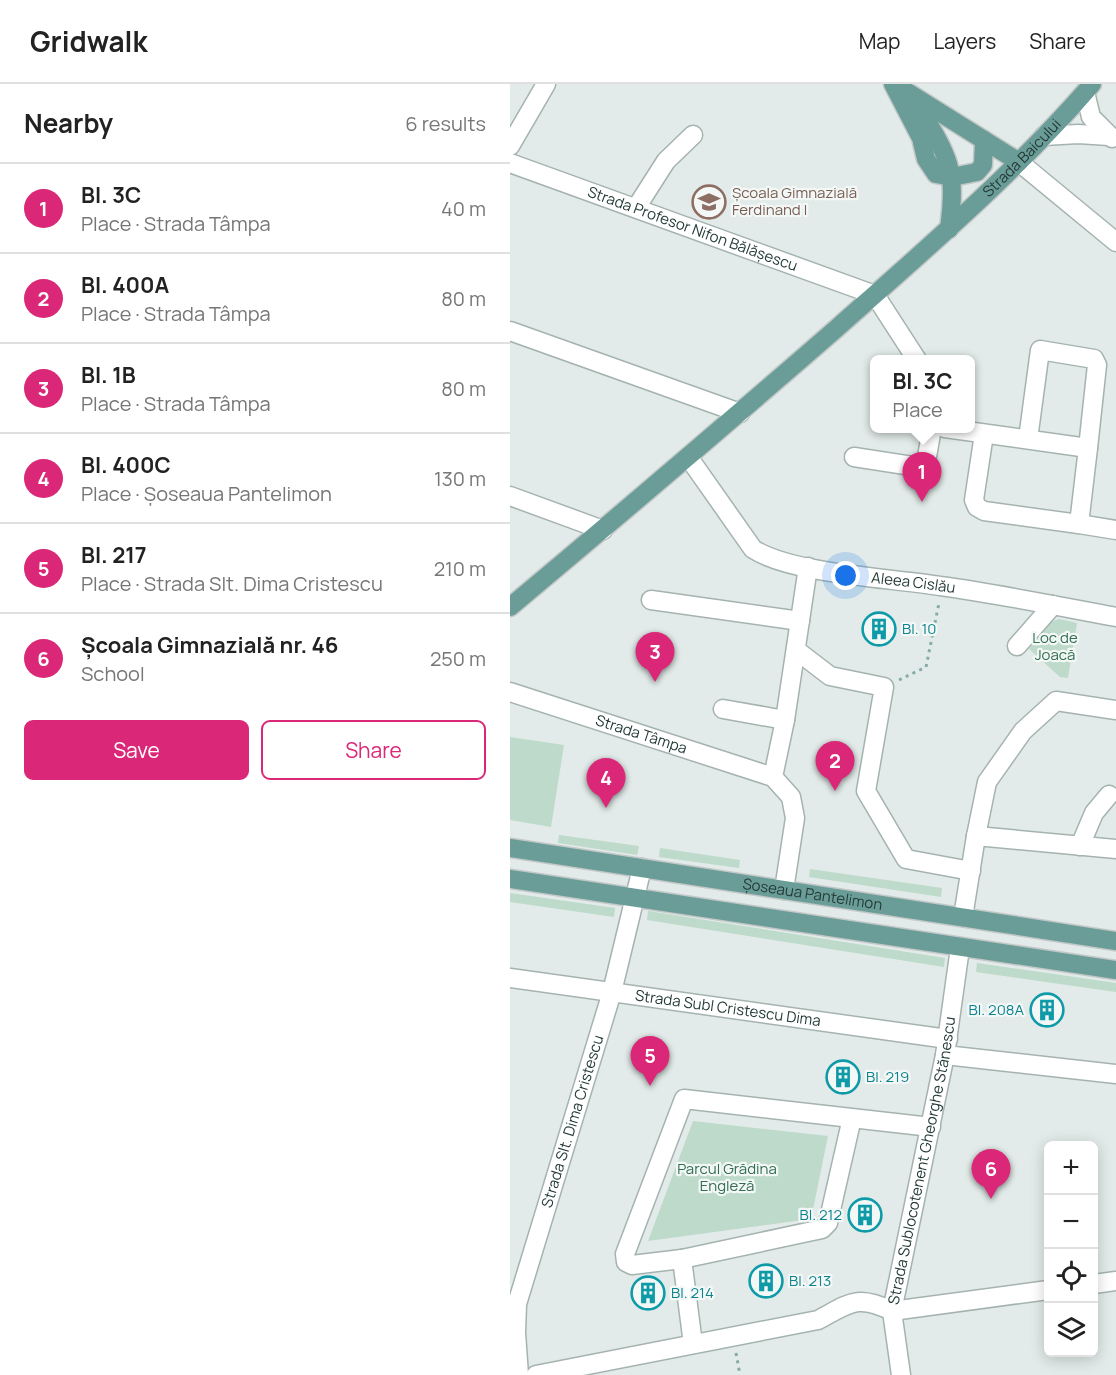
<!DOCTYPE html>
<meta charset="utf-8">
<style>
:root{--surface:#fff;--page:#f6f6f6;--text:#222;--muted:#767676;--line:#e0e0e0;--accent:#db2777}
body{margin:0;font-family:Manrope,sans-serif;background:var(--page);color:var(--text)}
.controls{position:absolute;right:18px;bottom:18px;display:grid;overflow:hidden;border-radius:9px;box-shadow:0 3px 15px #0003}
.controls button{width:54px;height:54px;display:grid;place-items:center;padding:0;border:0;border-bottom:2px solid var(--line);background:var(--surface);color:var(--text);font:30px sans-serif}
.you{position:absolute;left:336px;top:492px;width:21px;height:21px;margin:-15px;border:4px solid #fff;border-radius:50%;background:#1a73e8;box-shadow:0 0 0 9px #1a73e833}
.badge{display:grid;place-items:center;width:39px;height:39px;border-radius:50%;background:var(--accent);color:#fff;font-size:20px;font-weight:700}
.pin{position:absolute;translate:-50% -50px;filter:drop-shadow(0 2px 3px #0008)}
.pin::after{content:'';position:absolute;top:32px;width:21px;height:18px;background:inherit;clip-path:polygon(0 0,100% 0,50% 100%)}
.popup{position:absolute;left:360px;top:271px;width:105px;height:78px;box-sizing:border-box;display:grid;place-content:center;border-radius:9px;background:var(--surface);filter:drop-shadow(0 2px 4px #0005);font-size:20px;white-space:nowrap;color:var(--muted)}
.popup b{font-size:22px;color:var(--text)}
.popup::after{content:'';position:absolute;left:50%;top:100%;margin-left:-12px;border:12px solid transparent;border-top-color:var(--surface)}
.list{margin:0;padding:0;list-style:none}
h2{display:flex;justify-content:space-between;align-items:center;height:78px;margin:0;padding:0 24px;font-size:26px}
h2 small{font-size:20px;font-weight:400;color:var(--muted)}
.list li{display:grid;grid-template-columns:39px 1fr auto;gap:18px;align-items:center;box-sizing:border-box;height:90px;padding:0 24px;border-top:2px solid var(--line)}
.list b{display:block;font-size:22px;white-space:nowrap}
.list p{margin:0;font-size:20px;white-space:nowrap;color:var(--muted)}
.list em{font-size:20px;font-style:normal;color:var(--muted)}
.actions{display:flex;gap:12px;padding:18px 24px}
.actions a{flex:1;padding:14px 0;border:2px solid var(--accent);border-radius:9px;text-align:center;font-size:21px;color:var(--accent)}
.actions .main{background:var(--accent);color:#fff}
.icon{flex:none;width:33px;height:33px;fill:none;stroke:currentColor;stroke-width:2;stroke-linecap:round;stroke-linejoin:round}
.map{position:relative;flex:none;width:606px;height:1291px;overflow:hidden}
header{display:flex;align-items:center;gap:36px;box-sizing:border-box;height:84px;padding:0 30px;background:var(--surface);border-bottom:2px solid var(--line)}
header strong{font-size:28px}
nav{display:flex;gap:33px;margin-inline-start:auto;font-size:21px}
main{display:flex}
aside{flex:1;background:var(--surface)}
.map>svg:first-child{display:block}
</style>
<header>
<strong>Gridwalk</strong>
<nav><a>Map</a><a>Layers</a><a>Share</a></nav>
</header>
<main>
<aside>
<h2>Nearby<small>6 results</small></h2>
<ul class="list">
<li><span class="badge">1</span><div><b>Bl. 3C</b><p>Place · Strada Tâmpa</p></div><em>40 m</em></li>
<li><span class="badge">2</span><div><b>Bl. 400A</b><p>Place · Strada Tâmpa</p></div><em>80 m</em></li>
<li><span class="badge">3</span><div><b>Bl. 1B</b><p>Place · Strada Tâmpa</p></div><em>80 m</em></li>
<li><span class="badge">4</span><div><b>Bl. 400C</b><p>Place · Șoseaua Pantelimon</p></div><em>130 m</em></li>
<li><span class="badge">5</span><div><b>Bl. 217</b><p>Place · Strada Slt. Dima Cristescu</p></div><em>210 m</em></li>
<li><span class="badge">6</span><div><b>Școala Gimnazială nr. 46</b><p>School</p></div><em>250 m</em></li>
</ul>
<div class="actions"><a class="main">Save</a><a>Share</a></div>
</aside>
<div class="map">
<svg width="606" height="1291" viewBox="0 0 606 1291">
<rect width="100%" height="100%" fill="#e2ebe9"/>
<path fill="#bddaca" d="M549 535 567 539 558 594 550 593 519 565 540 538Z
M0 653 54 661 41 743 0 736Z
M49 751 129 762 127 771 48 759Z
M150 764 230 776 229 784 149 773Z
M300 785 432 804 431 813 299 793Z
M0 809 105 824 104 833 0 818Z
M138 827 435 874 434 883 137 836Z
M467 879 606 899V908L466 888Z
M183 1037 318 1052 301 1135 138 1157Z"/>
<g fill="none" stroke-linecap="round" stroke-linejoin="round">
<defs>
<g id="minor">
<path d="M575 8 581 33 602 54"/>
<path d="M534 52 568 50 599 52"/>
<path d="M0 62 36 0"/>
<path d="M509 78 606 158"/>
<path id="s1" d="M0 79 365 211 407 276"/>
<path d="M126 124 156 77 183 51"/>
<path d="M0 247 230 329"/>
<path d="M435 344 578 364 587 281 584 275 530 266 518 355"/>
<path d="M474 350 464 416 467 423 474 427 569 440 578 364"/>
<path d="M344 373 415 384 422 344"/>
<path id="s2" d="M179 374 243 465C282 490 381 494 430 502 489 510 547 522 606 533"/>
<path d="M0 412 93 446"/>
<path d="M569 440 606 446"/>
<path d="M141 516 290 537"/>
<path d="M507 562 543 521"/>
<path d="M286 566 320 592 374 603 356 707 396 775 461 787"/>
<path id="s3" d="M0 608 263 693 281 713 285 734 274 806"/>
<path d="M213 625 275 636"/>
<path d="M263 693 275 636 298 483"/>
<path d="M466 752 477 698 513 647 546 617 606 626"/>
<path d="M570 762 584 729 599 711"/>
<path d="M453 833 466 752 606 765"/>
<path id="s4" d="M0 894 438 955"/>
<path d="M435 971 606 990"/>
<path d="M342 1034 318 1139 312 1145 172 1175 122 1181 116 1178 115 1170 174 1015 421 1043"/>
<path d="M172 1175 183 1260"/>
<path d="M584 1200 606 1197"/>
<path id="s5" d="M9 1291 6 1249 7 1220 102 908 132 784"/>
<path d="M26 1291 308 1236C340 1219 347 1210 382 1227L538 1206"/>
<path id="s6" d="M391 1291 382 1227 435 971 450 864"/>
</g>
<g id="major">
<path d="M383 0 411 54 416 75 426 90 442 93 467 88 473 81 474 56"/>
<path d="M386 1 509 78"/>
<path d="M407 21C439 73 447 84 439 145"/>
<path id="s7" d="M0 523C110 431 219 338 327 244 415 166 505 89 582 0"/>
<path id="s8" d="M0 764 606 857"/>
<path d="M0 795 606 886"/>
</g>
</defs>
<use href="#minor" stroke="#a5b3b0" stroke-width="21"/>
<use href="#major" stroke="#c2c8c7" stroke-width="21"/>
<path stroke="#86aca6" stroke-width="3" stroke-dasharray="3 4.5" stroke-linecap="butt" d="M389 596 416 583 429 519
M226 1269 230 1291"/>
<use href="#minor" stroke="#fff" stroke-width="18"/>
<use href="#major" stroke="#6b9d98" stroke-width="18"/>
</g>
<defs>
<symbol id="school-ring" viewBox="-11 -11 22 22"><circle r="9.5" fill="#f3f8f6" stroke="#8d6e63" stroke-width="1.5"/><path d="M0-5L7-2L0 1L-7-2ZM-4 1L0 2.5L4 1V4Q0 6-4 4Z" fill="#8d6e63"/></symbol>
<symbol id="building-ring" viewBox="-11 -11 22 22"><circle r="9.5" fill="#f3f8f6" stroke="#0f9aa8" stroke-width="1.5"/><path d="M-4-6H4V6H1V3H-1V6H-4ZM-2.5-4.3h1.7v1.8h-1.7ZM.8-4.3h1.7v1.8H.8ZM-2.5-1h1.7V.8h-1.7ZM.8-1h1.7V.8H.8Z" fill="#0f9aa8"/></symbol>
</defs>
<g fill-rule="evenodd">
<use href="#school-ring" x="180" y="99" width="38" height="38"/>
<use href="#building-ring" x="350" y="526" width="38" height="38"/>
<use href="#building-ring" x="518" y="907" width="38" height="38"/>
<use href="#building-ring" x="314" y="974" width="38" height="38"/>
<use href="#building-ring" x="336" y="1112" width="38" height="38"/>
<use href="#building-ring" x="237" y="1178" width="38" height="38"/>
<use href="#building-ring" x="119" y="1190" width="38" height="38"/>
</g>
<g text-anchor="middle" stroke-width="4.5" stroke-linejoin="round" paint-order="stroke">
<g font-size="15" fill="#243b38" stroke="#f3f8f6">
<text dy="5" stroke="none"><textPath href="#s7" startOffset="681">Strada Baicului</textPath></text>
<text dy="5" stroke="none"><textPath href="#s1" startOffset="194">Strada Profesor Nifon Bălășescu</textPath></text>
<text dy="5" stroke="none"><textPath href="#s2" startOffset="276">Aleea Cislău</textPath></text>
<text dy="5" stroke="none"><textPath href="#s3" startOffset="138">Strada Tâmpa</textPath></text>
<text dy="5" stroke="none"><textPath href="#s8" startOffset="306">Șoseaua Pantelimon</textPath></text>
<text dy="5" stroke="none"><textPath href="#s4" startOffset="220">Strada Subl Cristescu Dima</textPath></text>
<text dy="5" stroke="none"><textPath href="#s5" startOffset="262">Strada Slt. Dima Cristescu</textPath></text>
<text dy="5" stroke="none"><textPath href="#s6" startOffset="218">Strada Sublocotenent Gheorghe Stănescu</textPath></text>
</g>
<g font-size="15" fill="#785e54" stroke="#f3f8f6" text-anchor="start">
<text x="222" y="114">Școala Gimnazială<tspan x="222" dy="17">Ferdinand I</tspan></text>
</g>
<g font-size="15" fill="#0d838f" stroke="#f3f8f6" text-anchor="start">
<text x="392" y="550">Bl. 10</text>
<text x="514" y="931" text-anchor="end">Bl. 208A</text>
<text x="356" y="998">Bl. 219</text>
<text x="332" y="1136" text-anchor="end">Bl. 212</text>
<text x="279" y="1202">Bl. 213</text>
<text x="161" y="1214">Bl. 214</text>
</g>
<g font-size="15" fill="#326e52" stroke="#f3f8f6">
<text x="545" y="559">Loc de<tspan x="545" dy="17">Joacă</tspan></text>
<text x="217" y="1090">Parcul Grădina<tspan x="217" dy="17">Engleză</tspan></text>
</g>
</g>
</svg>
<div class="controls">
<button>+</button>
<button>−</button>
<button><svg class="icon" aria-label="locate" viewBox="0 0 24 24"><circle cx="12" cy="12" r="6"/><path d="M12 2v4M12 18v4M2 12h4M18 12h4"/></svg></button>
<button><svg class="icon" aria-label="layers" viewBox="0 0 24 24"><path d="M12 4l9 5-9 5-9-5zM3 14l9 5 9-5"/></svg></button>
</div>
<div class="you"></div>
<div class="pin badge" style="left:412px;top:418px">1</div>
<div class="popup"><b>Bl. 3C</b>Place</div>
<div class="pin badge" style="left:325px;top:707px">2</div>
<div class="pin badge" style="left:145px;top:598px">3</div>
<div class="pin badge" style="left:96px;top:724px">4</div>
<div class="pin badge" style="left:140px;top:1002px">5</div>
<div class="pin badge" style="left:481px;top:1115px">6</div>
</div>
</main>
